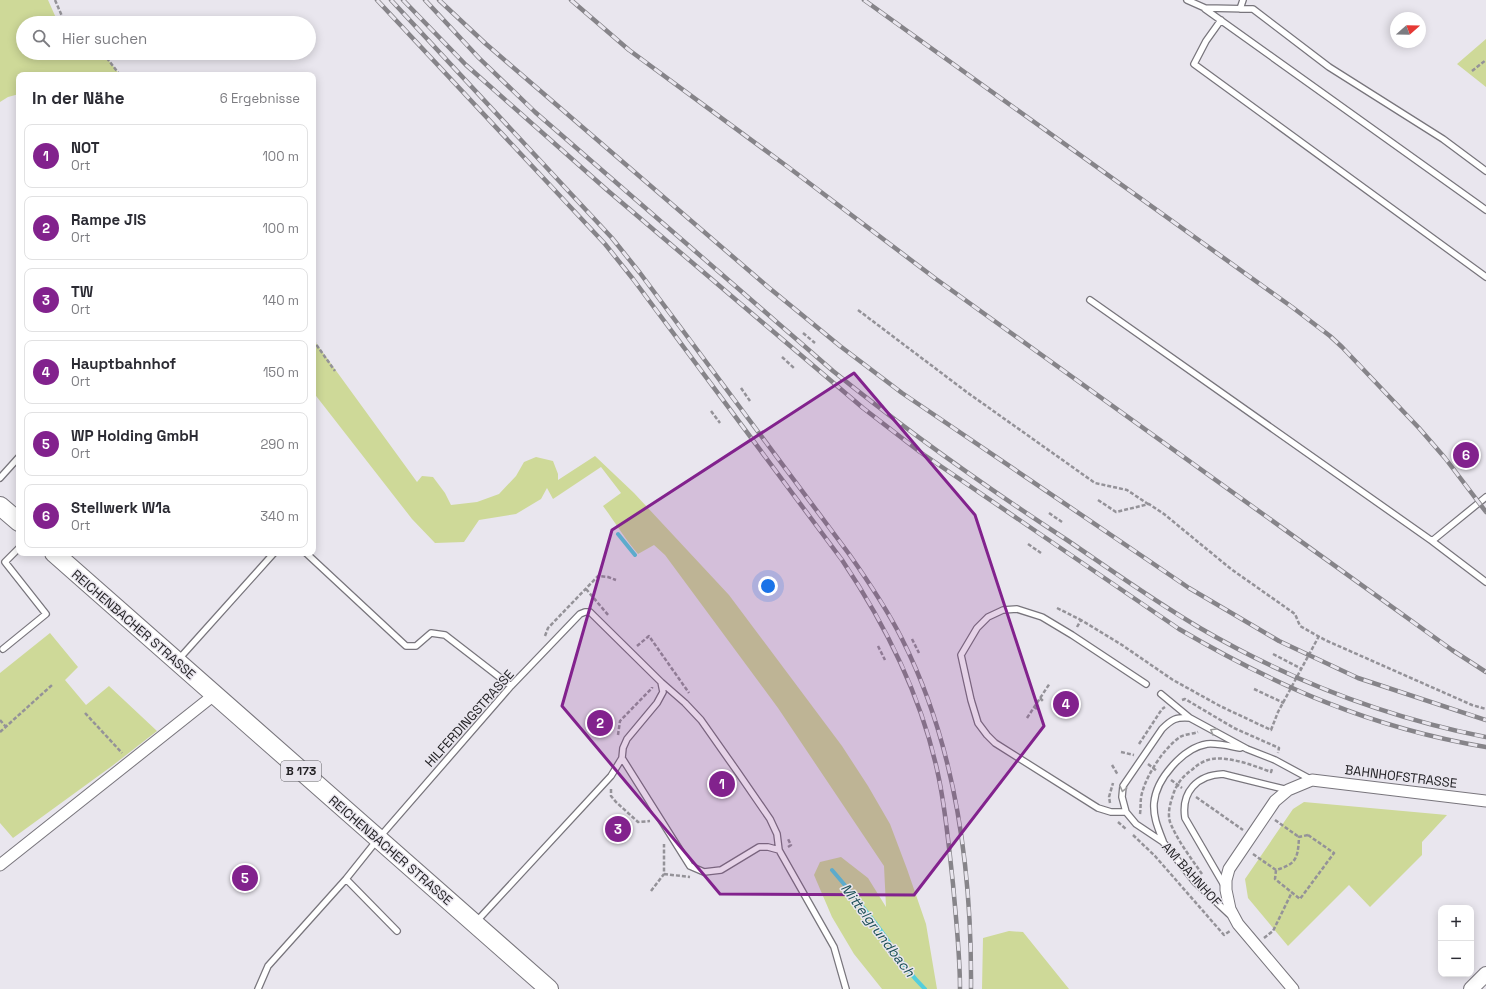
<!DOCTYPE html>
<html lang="de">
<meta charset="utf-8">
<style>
:root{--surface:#fff;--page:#f2f2f3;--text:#2b2b33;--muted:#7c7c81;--line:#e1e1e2;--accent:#82228d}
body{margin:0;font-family:"Space Grotesk",sans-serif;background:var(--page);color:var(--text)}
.controls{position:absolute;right:12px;bottom:12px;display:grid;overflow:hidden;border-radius:8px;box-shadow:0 2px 10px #0003}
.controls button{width:36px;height:36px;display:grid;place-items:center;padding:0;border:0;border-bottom:1px solid var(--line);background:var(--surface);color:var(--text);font:20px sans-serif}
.compass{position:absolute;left:1390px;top:12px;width:36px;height:36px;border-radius:50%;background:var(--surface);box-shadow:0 2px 10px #0003;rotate:70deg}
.you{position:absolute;left:768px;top:586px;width:14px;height:14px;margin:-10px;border:3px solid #fff;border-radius:50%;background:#1a73e8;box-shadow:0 0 0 6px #1a73e833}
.badge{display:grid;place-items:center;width:26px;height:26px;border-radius:50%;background:var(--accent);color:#fff;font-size:13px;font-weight:700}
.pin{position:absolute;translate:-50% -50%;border:2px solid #fff;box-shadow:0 1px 4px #0006}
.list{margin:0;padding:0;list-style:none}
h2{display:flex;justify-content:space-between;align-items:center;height:52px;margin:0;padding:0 16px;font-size:17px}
h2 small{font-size:13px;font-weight:400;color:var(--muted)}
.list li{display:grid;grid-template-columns:26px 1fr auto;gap:12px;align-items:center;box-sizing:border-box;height:64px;margin:0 8px 8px;padding:0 8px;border:1px solid var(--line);border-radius:8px}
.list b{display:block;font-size:15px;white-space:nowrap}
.list p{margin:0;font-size:13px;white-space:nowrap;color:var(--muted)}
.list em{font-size:13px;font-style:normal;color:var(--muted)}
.icon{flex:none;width:22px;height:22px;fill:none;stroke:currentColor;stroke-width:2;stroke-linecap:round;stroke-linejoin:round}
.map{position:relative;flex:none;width:1486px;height:989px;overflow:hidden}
.search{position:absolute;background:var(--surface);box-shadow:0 2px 10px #0003;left:16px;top:16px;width:300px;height:44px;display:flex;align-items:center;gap:10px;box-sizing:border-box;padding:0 14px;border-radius:22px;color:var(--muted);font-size:15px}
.panel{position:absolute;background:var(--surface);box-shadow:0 2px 10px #0003;left:16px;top:72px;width:300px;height:484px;border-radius:8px}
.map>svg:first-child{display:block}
</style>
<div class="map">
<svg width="1486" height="989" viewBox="0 0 1486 989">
<rect width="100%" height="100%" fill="#e9e6ee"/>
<path fill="#ced998" d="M0 0H48L56 18 65 23H23V53H103L120 75H19V94L8 97 0 102Z
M1486 39V87L1457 64Z
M313 339 417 482 422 476 433 477 445 493 451 505 477 502 499 494 516 476 524 462 536 457 553 461 558 474V480L595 456 634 493 729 595 842 746 868 786 890 824 907 869 926 924 937 989H882L854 954 832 917 814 875 820 862 841 857 868 878 886 907 884 866 778 708 665 555 654 545 638 554C625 539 615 522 603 506L621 493 601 467 553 499 547 488 541 499 516 514 479 520 464 542 435 543 412 519 313 392Z
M50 633 78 667 65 680 86 705 109 686 157 731 112 766 13 838 0 823V673Z
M1304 802 1447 815 1422 842V855L1370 907 1349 885 1288 946 1248 898 1245 879 1293 809Z
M1009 931 1023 932 1069 989H982L983 938Z"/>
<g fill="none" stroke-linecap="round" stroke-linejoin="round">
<path stroke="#54cedc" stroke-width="4" d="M618 534 635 555
M832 870C850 891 868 912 884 935 897 954 908 973 925 989"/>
<defs>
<path id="service" d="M1187 0 1205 8 1253 9 1329 67 1443 139 1486 171
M1205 9 1486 210
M1240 9 1243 0
M1221 20 1206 41 1194 64 1486 277
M1090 300 1432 541
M0 478 19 457
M1486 497 1432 541 1486 582
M306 553 406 646H416L431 633 445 635 511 686
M3 649 46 614 5 562 19 548
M178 660 274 553
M661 682 685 703 701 720 739 774 770 819 777 834 779 850
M1161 694 1190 718
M1126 812H1111L1098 808 995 743 987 735 978 723 971 700 961 655 977 628 988 617 1003 610 1017 609 1042 617 1072 635 1146 684
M1163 841C1158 828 1153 817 1154 803 1156 779 1183 748 1207 744 1218 743 1229 746 1240 748
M346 879 397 931
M1224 885 1185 818C1181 792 1197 775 1223 774L1288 790
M1229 914 1195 882 1163 842 1136 824 1126 812 1122 797 1123 786 1162 729C1172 719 1176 717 1190 718L1247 749 1275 760 1312 780
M476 922 611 776 622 758
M258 989 268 966 346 879 378 839 511 686 580 614 585 612H590L661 682 663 692 657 703 627 739 623 748 622 758 690 866 704 872 721 870 759 847H768L779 850 834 947 846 989"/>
<path id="minor" d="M0 865 214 695
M1293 989 1238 924 1230 909 1226 890V880L1229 869 1275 801 1288 790 1312 780 1486 801"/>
<path id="tertiary" d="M1471 989 1486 974"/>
<path id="primary" d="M0 506 19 522
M54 553 549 989"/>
</defs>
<use href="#service" stroke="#78757c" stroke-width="8"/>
<use href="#minor" stroke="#78757c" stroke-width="13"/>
<use href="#tertiary" stroke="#78757c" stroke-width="16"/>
<use href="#primary" stroke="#78757c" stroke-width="20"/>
<path stroke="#949298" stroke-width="2.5" stroke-dasharray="4 2" stroke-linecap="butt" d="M55 0 65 23
M103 53 120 75
M1472 71 1486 60
M858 310 968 393 1095 483 1127 490 1148 504
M803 333 815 343
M313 340 335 371
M782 357 794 368
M741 388 750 401
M711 411 720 423
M1098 500 1116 512 1149 504 1164 514 1231 569 1295 614 1300 626 1325 640 1472 705 1486 709
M1049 513 1062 522
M1028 544 1041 553
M586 589 609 616
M1057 608 1081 620
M1077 627 1081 620 1122 645 1173 680 1220 706 1271 730 1278 712 1319 636
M545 636 548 628 598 576 608 577 616 580
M912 639 919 653
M637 646 649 636 689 693
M878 646 885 660
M1273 654 1302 669
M1254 689 1284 703
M1040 698 1043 701
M1182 700 1185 699 1234 728 1279 748 1278 753
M1034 707 1037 709
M85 713 122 753
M1027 718 1050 683
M0 720 6 727
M0 732 52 685
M618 735 620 721 652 688V687
M1139 744 1162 709 1165 707
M1121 752 1134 755
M1148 764 1157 771
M1112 765 1118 775
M1171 780 1182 788
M611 789V796L616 802 638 822 650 821
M1196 797 1243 830
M1110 803 1109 797 1113 783
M1140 814C1141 807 1140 800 1142 793 1147 774 1164 748 1180 737 1185 734 1193 734 1198 732
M1275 820 1299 837
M1118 822 1126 829
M1133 835 1155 856 1224 935 1230 931
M1308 835 1334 853 1300 899 1275 879 1276 870C1296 864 1298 859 1299 837Z
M788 847 791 845 788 839
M1253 854 1276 870
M664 874 690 877
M1202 874C1191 858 1177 840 1170 822 1167 812 1171 801 1174 792 1178 782 1184 775 1193 769 1198 764 1205 760 1212 759 1229 756 1255 766 1271 772L1272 769
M651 891 664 874V844
M1264 938 1273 931 1292 892"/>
<use href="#service" stroke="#fff" stroke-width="5.5"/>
<use href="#minor" stroke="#fff" stroke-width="11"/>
<use href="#tertiary" stroke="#fff" stroke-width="14"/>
<use href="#primary" stroke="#fff" stroke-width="18"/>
<defs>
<path id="rail" d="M377 0 605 244 633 279 842 560C887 627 923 699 939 779 946 813 949 848 953 884 956 919 960 954 960 989
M391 0 612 238 640 273 849 554C868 581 887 609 902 639 956 746 972 870 971 989
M403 0 466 65 607 190 863 408 920 452 1179 629C1278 687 1372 728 1486 747
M425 0 479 58 535 112 833 371C908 432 986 487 1067 540 1111 570 1154 601 1200 628 1289 680 1385 717 1486 737
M439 0 486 44 768 287 840 346 902 393 1189 588 1279 641 1358 678 1486 720
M571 0 629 50 788 167 936 279 1452 650 1486 672
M864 0 1292 307 1330 336 1342 347 1419 428 1445 458 1486 512"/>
</defs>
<use href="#rail" stroke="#868489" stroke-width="4.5"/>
<use href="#rail" stroke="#e9e6ee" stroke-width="3" stroke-dasharray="9" stroke-linecap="butt"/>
</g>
<defs><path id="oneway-chevron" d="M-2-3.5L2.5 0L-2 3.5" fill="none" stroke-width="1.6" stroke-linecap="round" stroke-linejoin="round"/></defs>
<g stroke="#9c9c9d">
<use href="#oneway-chevron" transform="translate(1213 731) rotate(-150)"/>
<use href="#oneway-chevron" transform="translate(1123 789) rotate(104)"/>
</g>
<path fill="#82228d" fill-opacity="0.2" stroke="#82228d" stroke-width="3" stroke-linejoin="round" d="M854 373 975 515 1044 726 914 895 720 894 562 706 612 530Z"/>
<g text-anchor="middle" stroke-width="3" stroke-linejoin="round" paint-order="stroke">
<rect fill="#e9e6ee" stroke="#5f5e62" stroke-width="1" x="281" y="761" width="40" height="20" rx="3"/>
<g font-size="12" font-weight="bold" fill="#242326">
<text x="301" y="775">B 173</text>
</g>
<g font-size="13" fill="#242326" stroke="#e9e6ee">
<text transform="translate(134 624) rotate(41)" y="5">REICHENBACHER STRASSE</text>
<text transform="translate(469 718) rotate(-48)" y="5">HILFERDINGSTRASSE</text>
<text transform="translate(1401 776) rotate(7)" y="5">BAHNHOFSTRASSE</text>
<text transform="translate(391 850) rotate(41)" y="5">REICHENBACHER STRASSE</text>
<text transform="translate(1192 874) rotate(48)" y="5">AM BAHNHOF</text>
</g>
<g font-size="14" font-style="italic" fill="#1a4f55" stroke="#e9e6ee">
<text transform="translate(878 930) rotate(53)" y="5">Mittelgrundbach</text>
</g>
</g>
</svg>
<div class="controls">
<button>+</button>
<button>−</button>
</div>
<svg class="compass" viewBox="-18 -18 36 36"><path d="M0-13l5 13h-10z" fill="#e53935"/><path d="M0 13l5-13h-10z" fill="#7c7c81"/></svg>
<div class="you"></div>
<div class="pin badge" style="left:722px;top:784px">1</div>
<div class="pin badge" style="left:600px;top:723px">2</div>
<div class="pin badge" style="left:618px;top:829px">3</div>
<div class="pin badge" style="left:1066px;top:704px">4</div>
<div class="pin badge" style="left:245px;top:878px">5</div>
<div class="pin badge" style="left:1466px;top:455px">6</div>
<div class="search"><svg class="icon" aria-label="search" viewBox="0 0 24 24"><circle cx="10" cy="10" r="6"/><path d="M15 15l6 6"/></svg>Hier suchen</div>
<section class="panel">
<h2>In der Nähe<small>6 Ergebnisse</small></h2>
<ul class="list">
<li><span class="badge">1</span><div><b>NOT</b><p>Ort</p></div><em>100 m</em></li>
<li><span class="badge">2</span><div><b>Rampe JIS</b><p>Ort</p></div><em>100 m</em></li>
<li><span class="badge">3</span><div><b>TW</b><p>Ort</p></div><em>140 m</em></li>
<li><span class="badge">4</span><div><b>Hauptbahnhof</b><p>Ort</p></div><em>150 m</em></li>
<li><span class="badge">5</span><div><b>WP Holding GmbH</b><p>Ort</p></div><em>290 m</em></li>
<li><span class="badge">6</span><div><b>Stellwerk W1a</b><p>Ort</p></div><em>340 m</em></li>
</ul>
</section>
</div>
